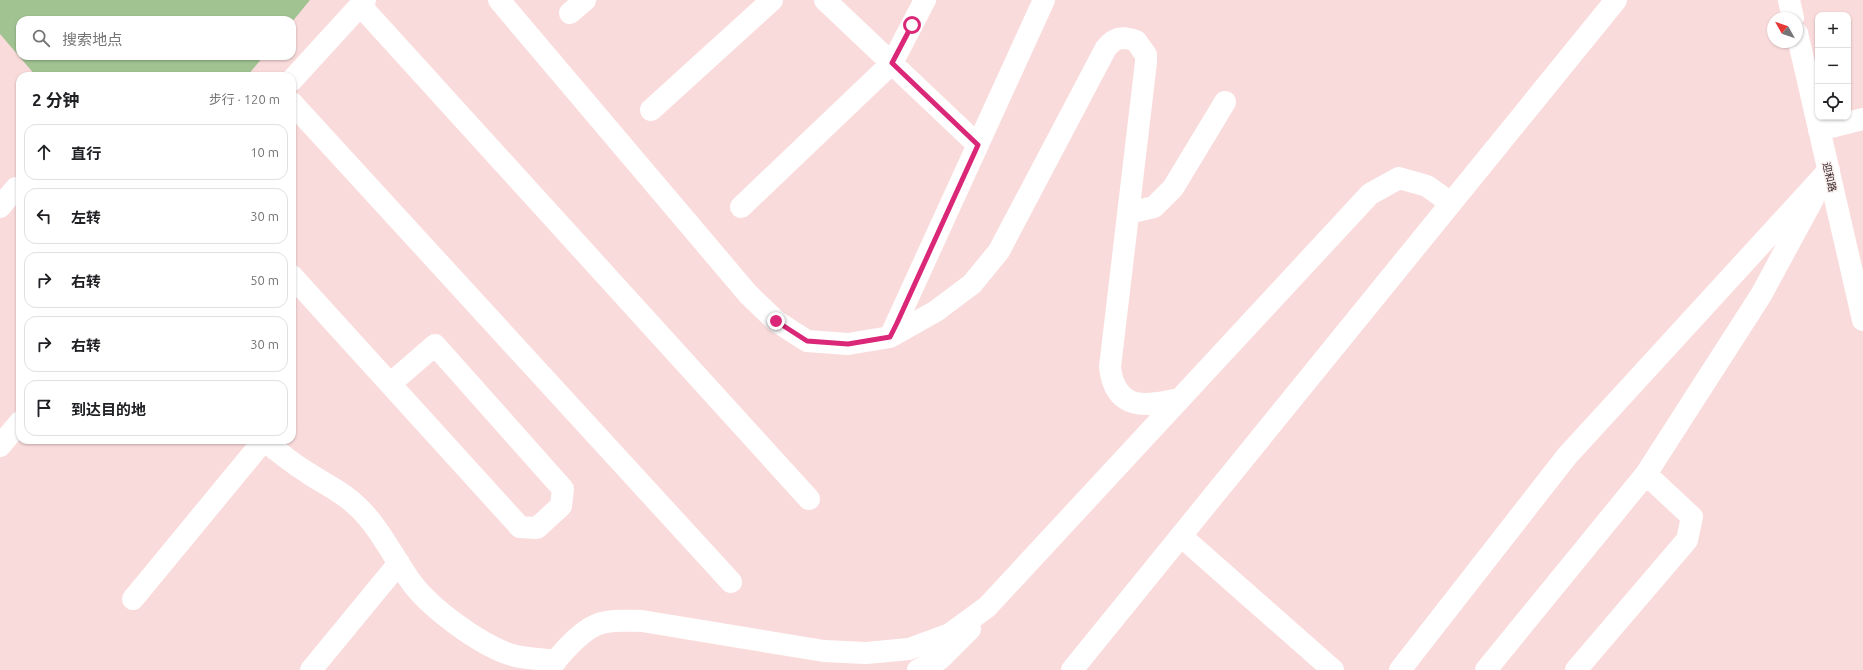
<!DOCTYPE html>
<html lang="zh">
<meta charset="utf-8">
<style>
:root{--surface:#fff;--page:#f6f6f6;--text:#202124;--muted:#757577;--line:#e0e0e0}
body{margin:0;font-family:Ubuntu,"Noto Sans SC",sans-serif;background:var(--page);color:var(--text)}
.controls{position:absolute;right:12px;top:12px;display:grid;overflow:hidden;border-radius:8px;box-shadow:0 1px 3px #0004}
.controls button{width:36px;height:36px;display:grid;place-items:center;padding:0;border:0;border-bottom:1px solid var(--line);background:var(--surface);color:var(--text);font:20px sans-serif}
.compass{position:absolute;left:1767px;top:12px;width:36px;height:36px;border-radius:50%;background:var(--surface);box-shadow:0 1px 3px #0004;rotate:310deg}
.stop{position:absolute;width:12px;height:12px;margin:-9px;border:3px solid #db2777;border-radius:50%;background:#fff}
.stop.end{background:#db2777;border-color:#fff;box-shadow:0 1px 4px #0008}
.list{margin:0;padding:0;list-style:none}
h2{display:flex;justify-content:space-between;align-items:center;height:52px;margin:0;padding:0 16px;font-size:17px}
h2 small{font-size:13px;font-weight:400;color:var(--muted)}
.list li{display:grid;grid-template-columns:26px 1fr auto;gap:12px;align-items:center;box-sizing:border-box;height:56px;margin:0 8px 8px;padding:0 8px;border:1px solid var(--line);border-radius:12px}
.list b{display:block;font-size:15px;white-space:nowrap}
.list em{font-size:13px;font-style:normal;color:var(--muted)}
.icon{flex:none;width:22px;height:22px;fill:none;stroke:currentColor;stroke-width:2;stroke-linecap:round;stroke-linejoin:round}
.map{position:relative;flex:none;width:1863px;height:670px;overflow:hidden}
.search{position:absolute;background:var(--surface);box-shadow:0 1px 3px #0004;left:16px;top:16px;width:280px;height:44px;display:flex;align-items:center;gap:10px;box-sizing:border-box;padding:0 14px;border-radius:12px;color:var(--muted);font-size:15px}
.panel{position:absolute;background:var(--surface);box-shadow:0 1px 3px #0004;left:16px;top:72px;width:280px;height:372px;border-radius:12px}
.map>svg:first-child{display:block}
</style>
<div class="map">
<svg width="1863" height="670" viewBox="0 0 1863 670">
<rect width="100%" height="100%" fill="#fadbdc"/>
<path fill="#a1c392" d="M0 0H310L292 22V20H20V56H264L247 76H36L0 34Z"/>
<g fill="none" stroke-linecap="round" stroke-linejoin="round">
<path stroke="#fff" stroke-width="22" d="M499 0 748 294 776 321 807 341 848 344 890 337 936 311 972 284 999 251 1106 48C1115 37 1123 36 1136 41L1146 55V62L1110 367C1115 411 1146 407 1179 399
M825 0 978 145
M1789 0 1793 18
M360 5 809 499
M570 13 585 0
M1797 33 1863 320
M292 80 365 0
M292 103 731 582
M651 110 772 0
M1819 130 1863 119
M0 207 16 188
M741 207 892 63 925 0
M1128 213 1154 207 1173 188 1225 102
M292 276 520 527 537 528 561 506 563 489 435 345 390 384
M890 337 1044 0
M264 440C278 452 292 463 308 473 326 485 345 493 360 509 380 529 393 556 409 579 428 607 483 648 516 656 529 659 543 659 556 661
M0 446 20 422
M1181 536 1333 670
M133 599 264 440
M311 670 399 563
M548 670C560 655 578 633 596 625 610 619 627 621 642 621L824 651 866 653 909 649 950 634 987 607 1370 194 1399 178 1427 186 1451 203
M918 670 940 659 970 629
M1400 670 1567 456 1829 170
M1486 670 1646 474 1761 295 1813 199
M1576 670 1687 540 1692 517 1646 474"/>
<path stroke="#fff" stroke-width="22" d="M1072 670 1616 0"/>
</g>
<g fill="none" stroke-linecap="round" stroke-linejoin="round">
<path stroke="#db2777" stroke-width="5" d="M776 321 807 341 848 344 890 337 897 323 978 145 892 63 912 25"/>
</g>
<g text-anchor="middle" stroke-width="3" stroke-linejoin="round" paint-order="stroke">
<g font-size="10" fill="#2f1d1e" stroke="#f8eeee">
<text transform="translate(1830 177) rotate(77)" y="4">迎和路</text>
</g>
</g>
</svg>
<div class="controls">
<button>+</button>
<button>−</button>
<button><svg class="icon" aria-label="locate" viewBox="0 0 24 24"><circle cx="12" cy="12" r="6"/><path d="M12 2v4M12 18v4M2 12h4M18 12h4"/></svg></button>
</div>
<svg class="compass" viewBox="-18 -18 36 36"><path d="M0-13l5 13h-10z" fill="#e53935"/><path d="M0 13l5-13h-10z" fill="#757577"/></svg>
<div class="stop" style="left:912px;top:25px"></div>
<div class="stop end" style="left:776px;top:321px"></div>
<div class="search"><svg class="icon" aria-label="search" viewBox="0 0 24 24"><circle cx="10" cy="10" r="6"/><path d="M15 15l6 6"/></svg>搜索地点</div>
<section class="panel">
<h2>2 分钟<small>步行 · 120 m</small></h2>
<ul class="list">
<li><svg class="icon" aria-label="ahead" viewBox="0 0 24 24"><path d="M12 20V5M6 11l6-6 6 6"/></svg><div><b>直行</b></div><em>10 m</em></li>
<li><svg class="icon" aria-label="left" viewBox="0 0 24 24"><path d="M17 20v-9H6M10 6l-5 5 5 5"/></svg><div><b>左转</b></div><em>30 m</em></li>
<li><svg class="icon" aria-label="right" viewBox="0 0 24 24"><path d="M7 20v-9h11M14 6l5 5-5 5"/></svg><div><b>右转</b></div><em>50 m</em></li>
<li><svg class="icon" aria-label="right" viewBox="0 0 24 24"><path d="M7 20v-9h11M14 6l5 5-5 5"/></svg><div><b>右转</b></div><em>30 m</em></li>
<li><svg class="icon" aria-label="arrive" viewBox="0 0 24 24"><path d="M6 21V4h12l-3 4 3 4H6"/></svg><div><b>到达目的地</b></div></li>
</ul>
</section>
</div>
